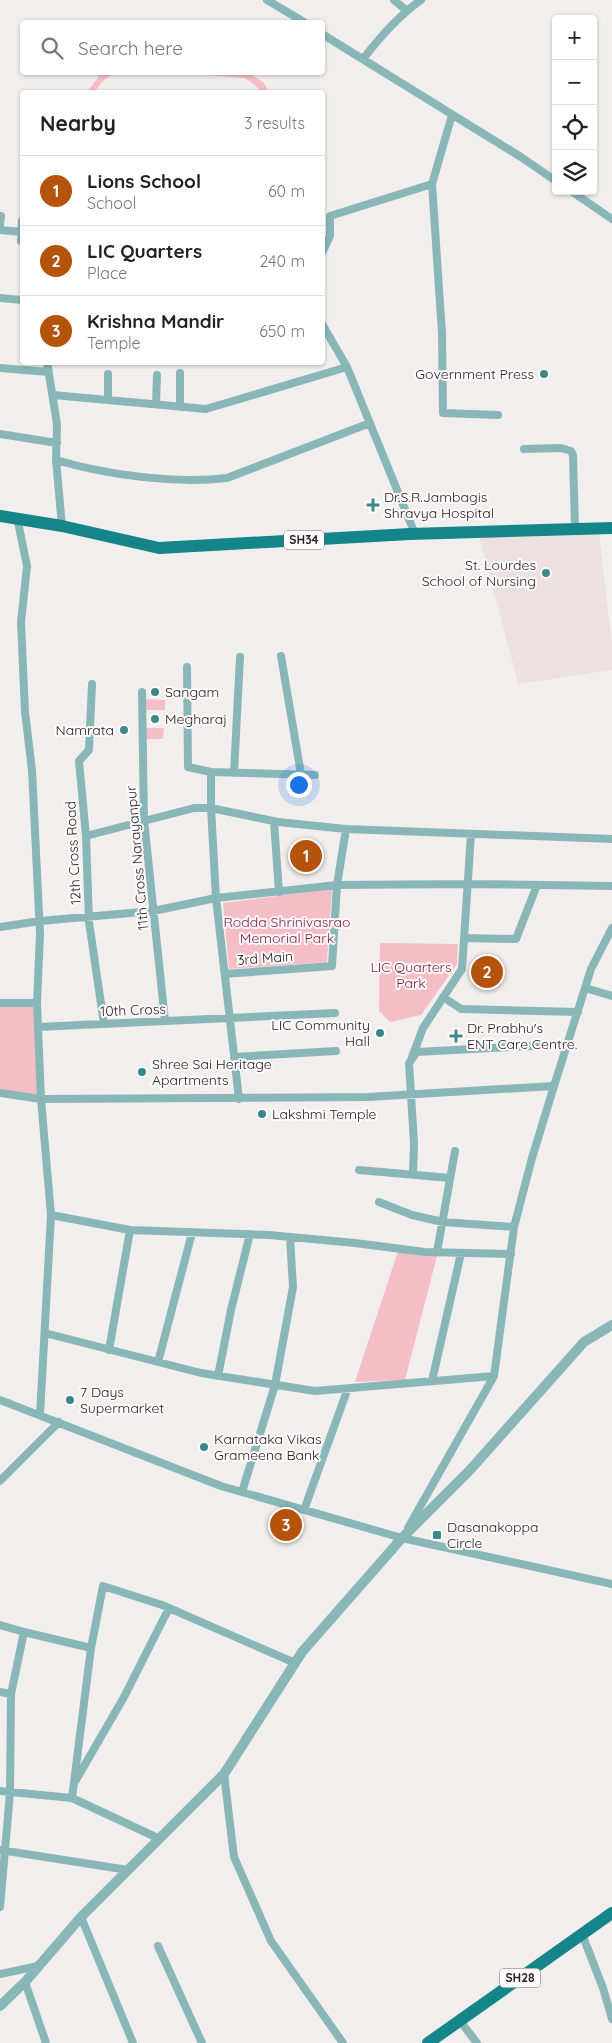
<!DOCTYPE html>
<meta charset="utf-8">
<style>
:root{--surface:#fff;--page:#f2f2f2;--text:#222;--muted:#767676;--line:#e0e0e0;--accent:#b45309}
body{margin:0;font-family:Quicksand,sans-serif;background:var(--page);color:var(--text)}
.controls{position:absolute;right:15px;top:15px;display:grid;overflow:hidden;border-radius:5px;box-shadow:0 1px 4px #0004}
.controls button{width:45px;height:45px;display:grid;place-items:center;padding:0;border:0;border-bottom:1px solid var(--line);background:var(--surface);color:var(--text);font:25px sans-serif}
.you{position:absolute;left:298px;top:784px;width:18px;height:18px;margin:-12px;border:4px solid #fff;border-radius:50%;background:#1a73e8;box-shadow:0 0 0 8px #1a73e833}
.badge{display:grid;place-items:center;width:32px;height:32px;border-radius:50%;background:var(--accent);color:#fff;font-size:16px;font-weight:700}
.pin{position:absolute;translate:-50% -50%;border:2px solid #fff;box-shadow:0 1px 5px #0006}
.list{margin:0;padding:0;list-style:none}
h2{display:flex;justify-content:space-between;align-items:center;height:65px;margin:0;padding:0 20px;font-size:21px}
h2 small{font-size:16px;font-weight:400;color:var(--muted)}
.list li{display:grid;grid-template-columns:32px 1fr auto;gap:15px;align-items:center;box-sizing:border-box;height:70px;padding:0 20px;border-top:1px solid var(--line)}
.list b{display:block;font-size:19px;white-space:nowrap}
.list p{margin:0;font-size:16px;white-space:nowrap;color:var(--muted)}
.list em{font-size:16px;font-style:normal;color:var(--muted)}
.icon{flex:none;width:28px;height:28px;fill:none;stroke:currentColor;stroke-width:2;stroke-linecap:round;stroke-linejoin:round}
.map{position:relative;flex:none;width:612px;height:2043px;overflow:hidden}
.search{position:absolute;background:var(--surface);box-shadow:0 1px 4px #0004;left:20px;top:20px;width:305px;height:55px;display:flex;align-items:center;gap:12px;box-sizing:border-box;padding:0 18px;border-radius:5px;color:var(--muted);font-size:19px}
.panel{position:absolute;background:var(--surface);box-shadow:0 1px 4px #0004;left:20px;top:90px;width:305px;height:275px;border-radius:5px}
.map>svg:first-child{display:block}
</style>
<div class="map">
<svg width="612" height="2043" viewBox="0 0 612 2043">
<rect width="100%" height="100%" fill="#f2eeee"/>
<path fill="#ede0e1" d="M599 532 612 646V670L518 684 479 535Z"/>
<path fill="#f5bec7" d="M102 72 115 73 104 80 94 92H87Z
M181 73H249L263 82 269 92H261L257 87 245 78Z
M145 699 165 700V710H144Z
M145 728H164L163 739H145Z
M332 889 327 962 229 969 223 903Z
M380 943 458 944 457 964 421 1015 390 1022 379 1011Z
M0 1003H37L41 1099 0 1093Z
M398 1251 437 1256 405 1380 355 1382Z"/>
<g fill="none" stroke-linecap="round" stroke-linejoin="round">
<path stroke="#89b7b8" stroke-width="8" d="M267 0 304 22
M394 0 406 10
M322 34 521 157 556 181
M363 59C380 37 398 16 421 0
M432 184 442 333 443 413 498 415
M571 191 612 219
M0 224 1 216
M0 230 22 232
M21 241 22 221
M322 253 330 236V216L432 184 452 115
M0 298 22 300
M322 324 347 367 415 534
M47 362 57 424 56 460 62 526
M0 368 48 372
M180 373V407
M108 374V400
M53 395 206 409 347 367
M156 404 157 375
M0 434 57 443
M524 449 561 448 571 451 573 455 575 528
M56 460C107 475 175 484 227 478L370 423
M17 517 27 566 21 622 25 712 32 770 40 934 37 1003 41 1099 51 1215 40 1415
M281 656 301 774
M187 667 188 767 211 772V808L278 822 346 829 612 839
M92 684 89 750 79 761 86 836 89 922 104 1024
M142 692 144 820 165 1021
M211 772 315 775
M234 773 240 657
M274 822 279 892
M86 836 194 808H211L216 898 337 885 468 884 612 886
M0 927 40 921 153 911 216 898 239 1099
M464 938 516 939 537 885
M225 974 332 966 337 885 346 829
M585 988 612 996
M443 997 461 1009 578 1012
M0 1003H37
M38 1027 335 1013
M234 1057 336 1051
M412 1057 423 1028 462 969 471 834
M554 1086 591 969 612 928
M0 1093 41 1099 368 1097 554 1086 532 1158 514 1227 494 1376 408 1528
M359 1170 450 1178
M413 1175 414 1143 409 1063 417 1052 567 1044
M379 1202 412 1215 443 1222 514 1227
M51 1215 130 1230 269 1235 355 1243 425 1252 511 1254
M437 1252 455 1151
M45 1333 201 1373 315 1391 494 1376
M109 1350 130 1230
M158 1362 192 1233
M218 1376 231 1310 250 1234
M432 1381 461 1253
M0 1400 221 1486 402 1538 612 1584
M0 1481 59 1422
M242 1492 275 1385 293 1287 290 1237
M304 1510 348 1388
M0 1625 24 1632
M0 1692 11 1694
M224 1774 234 1857 271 1941 343 2043
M76 1780 124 1697 169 1608
M0 1791 72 1798
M160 1839 72 1798 91 1648 103 1586 162 1605 295 1663
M0 1850 128 1870
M0 1907 10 1793 11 1694 24 1632 91 1648
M81 1917 133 2043
M582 1934 603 1988 612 2019
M158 1946 202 2043
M0 1974 38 1966
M25 1982 46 2043
M460 2021 477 2043"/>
<path stroke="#89b7b8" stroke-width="10" d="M0 2006 25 1982 81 1917 224 1774 302 1652 402 1538 470 1470 584 1342 612 1325"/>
<path stroke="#148689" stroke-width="12" d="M0 516 62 526 159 548 410 534 612 528
M428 2043 612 1913"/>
</g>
<g fill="#3e8788" stroke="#fffbfc" stroke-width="2">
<circle cx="544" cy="374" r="5"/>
<path d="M370.5 497.5h5v5h5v5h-5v5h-5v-5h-5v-5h5z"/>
<circle cx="546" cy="573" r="5"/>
<circle cx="155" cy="692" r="5"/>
<circle cx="155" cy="719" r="5"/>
<circle cx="124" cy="730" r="5"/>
<circle cx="380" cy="1033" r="5"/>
<path d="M453.5 1028.5h5v5h5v5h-5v5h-5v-5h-5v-5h5z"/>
<circle cx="142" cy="1072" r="5"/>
<circle cx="262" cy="1114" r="5"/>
<circle cx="70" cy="1400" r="5"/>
<circle cx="204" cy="1447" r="5"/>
<rect x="432" y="1530" width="10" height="10" rx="2.5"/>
</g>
<g text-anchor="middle" stroke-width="4" stroke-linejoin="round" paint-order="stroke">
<g fill="#fffbfc" stroke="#666363" stroke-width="1">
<rect x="284" y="530.5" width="40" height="19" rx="4"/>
<rect x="500" y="1968.5" width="40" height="19" rx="4"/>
</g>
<g font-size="12" font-weight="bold" fill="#242222">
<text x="304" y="544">SH34</text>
<text x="520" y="1982">SH28</text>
</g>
<g font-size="14" fill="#242222" stroke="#fffbfc" text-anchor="start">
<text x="534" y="379" text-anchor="end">Government Press</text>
<text x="384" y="502">Dr.S.R.Jambagis<tspan x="384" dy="16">Shravya Hospital</tspan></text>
<text x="536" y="570" text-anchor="end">St. Lourdes<tspan x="536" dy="16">School of Nursing</tspan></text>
<text x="165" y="697">Sangam</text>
<text x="165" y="724">Megharaj</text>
<text x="114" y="735" text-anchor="end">Namrata</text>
<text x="370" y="1030" text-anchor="end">LIC Community<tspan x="370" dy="16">Hall</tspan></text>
<text x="467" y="1033">Dr. Prabhu's<tspan x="467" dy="16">ENT Care Centre.</tspan></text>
<text x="152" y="1069">Shree Sai Heritage<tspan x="152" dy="16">Apartments</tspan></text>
<text x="272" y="1119">Lakshmi Temple</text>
<text x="80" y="1397">7 Days<tspan x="80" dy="16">Supermarket</tspan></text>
<text x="214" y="1444">Karnataka Vikas<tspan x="214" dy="16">Grameena Bank</tspan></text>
<text x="447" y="1532">Dasanakoppa<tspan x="447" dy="16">Circle</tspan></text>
</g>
<g font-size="14" fill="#242222" stroke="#fffbfc">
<text transform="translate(73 853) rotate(-93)" y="5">12th Cross Road</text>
<text transform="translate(137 858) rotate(-95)" y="5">11th Cross Narayanpur</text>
<text transform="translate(265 958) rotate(-4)" y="5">3rd Main</text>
<text transform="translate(133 1010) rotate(-2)" y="5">10th Cross</text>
</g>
<g font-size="14" fill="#841d3d" stroke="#fffbfc">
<text x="287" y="927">Rodda Shrinivasrao<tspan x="287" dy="16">Memorial Park</tspan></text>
<text x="411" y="972">LIC Quarters<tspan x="411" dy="16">Park</tspan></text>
</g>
</g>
</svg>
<div class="controls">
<button>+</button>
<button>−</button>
<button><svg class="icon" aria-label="locate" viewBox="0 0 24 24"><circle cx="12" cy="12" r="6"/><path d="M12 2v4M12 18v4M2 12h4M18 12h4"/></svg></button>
<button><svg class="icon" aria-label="layers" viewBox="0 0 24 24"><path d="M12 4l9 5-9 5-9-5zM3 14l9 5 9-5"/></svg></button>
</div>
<div class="you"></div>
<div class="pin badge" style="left:306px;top:856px">1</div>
<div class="pin badge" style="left:487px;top:972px">2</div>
<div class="pin badge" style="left:286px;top:1525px">3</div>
<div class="search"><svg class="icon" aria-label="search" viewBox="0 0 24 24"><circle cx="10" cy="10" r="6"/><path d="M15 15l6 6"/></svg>Search here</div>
<section class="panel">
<h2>Nearby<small>3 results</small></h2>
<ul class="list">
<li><span class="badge">1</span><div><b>Lions School</b><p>School</p></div><em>60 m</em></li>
<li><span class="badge">2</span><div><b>LIC Quarters</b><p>Place</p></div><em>240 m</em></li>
<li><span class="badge">3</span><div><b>Krishna Mandir</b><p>Temple</p></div><em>650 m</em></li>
</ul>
</section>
</div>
